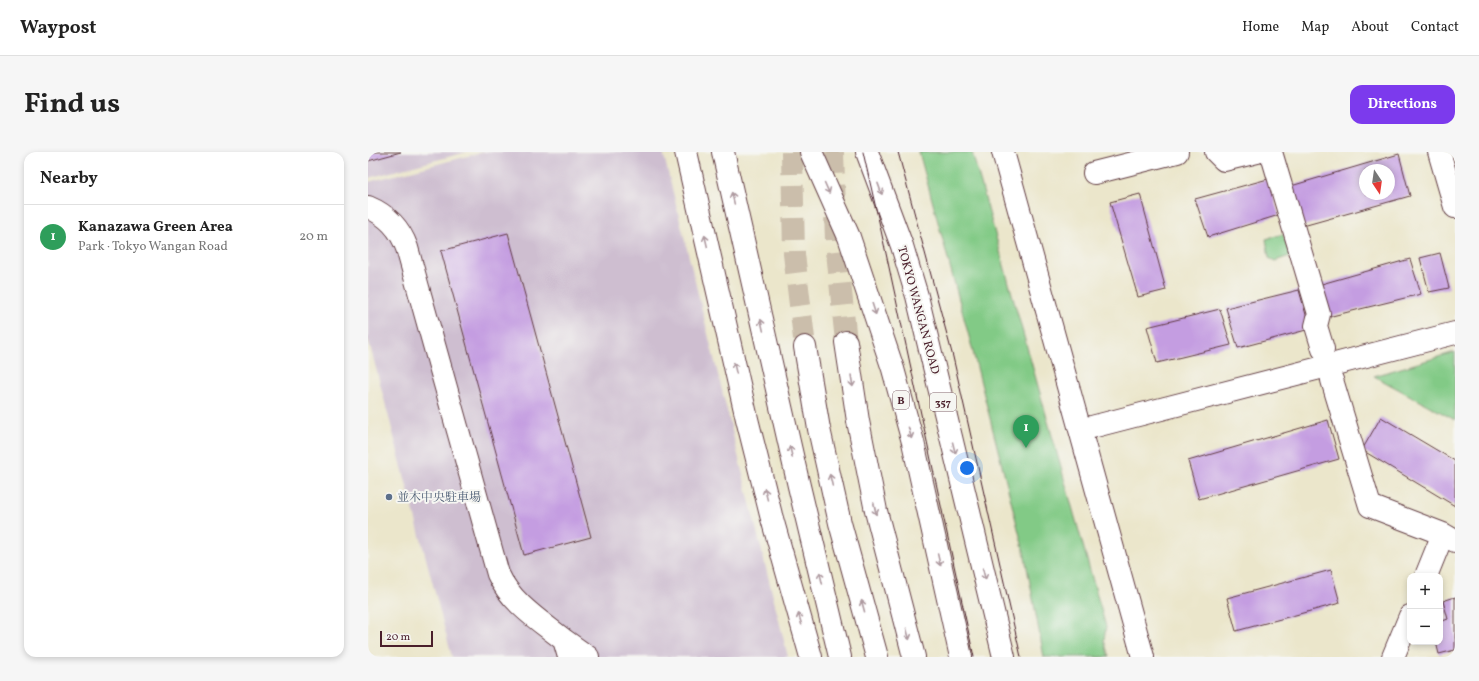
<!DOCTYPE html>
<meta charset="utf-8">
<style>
:root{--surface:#fff;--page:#f6f6f6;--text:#222;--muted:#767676;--line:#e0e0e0;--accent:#7c3aed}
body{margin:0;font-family:Vollkorn,"Noto Serif JP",serif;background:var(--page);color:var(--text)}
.controls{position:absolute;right:12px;bottom:12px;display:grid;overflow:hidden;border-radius:8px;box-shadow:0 2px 6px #0003}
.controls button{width:36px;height:36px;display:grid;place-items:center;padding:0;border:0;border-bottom:1px solid var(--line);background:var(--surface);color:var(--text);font:20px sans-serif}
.compass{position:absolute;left:991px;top:12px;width:36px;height:36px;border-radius:50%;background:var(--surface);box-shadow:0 2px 6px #0003;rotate:167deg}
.scale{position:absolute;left:12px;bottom:10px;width:53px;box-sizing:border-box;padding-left:4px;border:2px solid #4a1f2b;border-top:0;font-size:11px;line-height:14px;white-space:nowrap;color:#4a1f2b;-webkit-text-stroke:3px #f6f6f2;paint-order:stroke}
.you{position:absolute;left:599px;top:316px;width:14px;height:14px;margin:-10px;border:3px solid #fff;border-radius:50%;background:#1a73e8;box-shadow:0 0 0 6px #1a73e833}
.badge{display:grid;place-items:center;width:26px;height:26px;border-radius:50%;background:var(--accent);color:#fff;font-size:13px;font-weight:700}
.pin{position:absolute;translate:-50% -33px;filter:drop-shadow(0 1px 2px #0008)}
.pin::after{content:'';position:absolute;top:21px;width:14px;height:12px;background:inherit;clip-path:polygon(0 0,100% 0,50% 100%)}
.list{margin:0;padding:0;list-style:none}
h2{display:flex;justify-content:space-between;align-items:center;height:52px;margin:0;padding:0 16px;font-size:17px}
h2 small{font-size:13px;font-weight:400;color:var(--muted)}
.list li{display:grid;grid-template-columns:26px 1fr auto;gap:12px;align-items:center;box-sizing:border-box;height:64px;padding:0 16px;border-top:1px solid var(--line)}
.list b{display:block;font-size:15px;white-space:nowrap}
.list p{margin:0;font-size:13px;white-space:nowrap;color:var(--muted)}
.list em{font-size:13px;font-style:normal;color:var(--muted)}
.map{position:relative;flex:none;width:1087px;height:505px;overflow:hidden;border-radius:12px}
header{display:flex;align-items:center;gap:24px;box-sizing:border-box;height:56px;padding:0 20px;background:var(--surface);border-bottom:1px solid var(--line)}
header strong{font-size:19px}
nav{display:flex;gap:22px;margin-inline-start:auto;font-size:14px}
.intro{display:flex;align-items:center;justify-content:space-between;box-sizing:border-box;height:96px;padding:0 24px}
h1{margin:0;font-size:28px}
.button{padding:10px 18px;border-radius:12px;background:var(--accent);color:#fff;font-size:14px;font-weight:700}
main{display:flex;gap:24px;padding:0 24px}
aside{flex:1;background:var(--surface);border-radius:12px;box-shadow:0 2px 6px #0003}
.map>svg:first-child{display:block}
</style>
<header>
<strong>Waypost</strong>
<nav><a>Home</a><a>Map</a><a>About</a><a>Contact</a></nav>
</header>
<div class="intro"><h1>Find us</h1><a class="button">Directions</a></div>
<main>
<aside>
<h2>Nearby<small></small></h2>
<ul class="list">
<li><span class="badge" style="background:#2e9e5b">1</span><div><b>Kanazawa Green Area</b><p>Park · Tokyo Wangan Road</p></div><em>20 m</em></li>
</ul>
</aside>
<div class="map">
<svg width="1087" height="505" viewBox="0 0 1087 505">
<rect width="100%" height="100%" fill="#f6f6f2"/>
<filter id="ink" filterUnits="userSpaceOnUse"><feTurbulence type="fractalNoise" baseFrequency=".025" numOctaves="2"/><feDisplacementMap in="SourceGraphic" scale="8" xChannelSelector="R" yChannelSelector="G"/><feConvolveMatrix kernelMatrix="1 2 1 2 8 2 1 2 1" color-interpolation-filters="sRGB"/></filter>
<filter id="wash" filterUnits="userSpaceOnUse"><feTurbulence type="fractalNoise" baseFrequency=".012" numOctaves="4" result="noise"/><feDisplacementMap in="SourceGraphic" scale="16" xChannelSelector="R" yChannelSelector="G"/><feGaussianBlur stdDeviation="0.9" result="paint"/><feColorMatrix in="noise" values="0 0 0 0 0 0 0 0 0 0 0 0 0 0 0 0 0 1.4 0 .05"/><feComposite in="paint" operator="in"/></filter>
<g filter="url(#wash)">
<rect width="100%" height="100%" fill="#ebe6cb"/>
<path fill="#cebed0" d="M0 0H99L0 26Z
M116 0H295L420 505H84L0 186V30Z"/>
<path fill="#82ca86" stroke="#667458" d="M551 0H604L738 475 736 488 741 505H676L656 400 603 192Z
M915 82 922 104 907 109 901 106 898 87Z
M1087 200V268L1006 224Z"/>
<g id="blocks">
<path fill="#c49de1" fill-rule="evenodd" d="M0 0H33L0 9Z
M1031 2 1042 44 935 74 923 34ZM997 18H1021V42H997Z
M900 27 911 63 840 85 827 47Z
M772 42 798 138 770 145 742 50Z
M140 81 223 385 156 403 73 99Z
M1072 101 1081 136 1061 140 1052 106Z
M1042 107 1053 142 960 165 950 133Z
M931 138 942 177 870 196 858 156Z
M852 157 863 193 789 211 779 175Z
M1013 265 1087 309V354L994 298Z
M960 268 971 307 831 347 820 309Z
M963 418 972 451 868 479 859 446Z
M1087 445V498L1071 502 1068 490H1072V470L1080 467 1075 449Z"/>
</g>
</g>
<g filter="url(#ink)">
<use href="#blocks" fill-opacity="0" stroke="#623d43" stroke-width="1"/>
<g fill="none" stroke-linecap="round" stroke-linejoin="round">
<path stroke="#cbbeab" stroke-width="22" stroke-dasharray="22 11" stroke-linecap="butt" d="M424 0 426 102 437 195
M465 0 468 89 478 190"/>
<defs>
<path id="minor" d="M635 0 775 505
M848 0 856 8 889 0
M903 0 951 162 948 174 955 197
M1071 0 1087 55
M726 21 809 0
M0 55C19 63 32 76 39 96L130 422C143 451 172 469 196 488
M964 228 1002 354 1075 382 1071 381
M712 278 1087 181
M1058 424 1075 382 1087 389
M201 505 196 488 220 505
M1025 505 1042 464"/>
<path id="highway" d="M318 0 379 267 403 363 443 505
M355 0 431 334 472 505
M443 0 481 85 525 217 545 290 593 505
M499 0 534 94 549 144 636 505
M478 190 490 269 508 359 546 505
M437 195 451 277 472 371 509 505"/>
</defs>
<use href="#minor" stroke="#623d43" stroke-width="24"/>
<use href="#highway" stroke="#623d43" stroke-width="24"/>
<use href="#minor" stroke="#fff" stroke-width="22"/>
<use href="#highway" stroke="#fff" stroke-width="22"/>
<path stroke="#4a1f2b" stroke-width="1" d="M495 0 512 74 606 505
M530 0 585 205 653 505"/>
</g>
<defs><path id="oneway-shaft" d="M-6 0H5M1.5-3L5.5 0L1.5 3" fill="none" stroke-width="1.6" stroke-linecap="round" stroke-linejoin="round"/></defs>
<g stroke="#ae9aa0">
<use href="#oneway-shaft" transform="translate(459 36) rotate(66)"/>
<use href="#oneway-shaft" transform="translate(512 37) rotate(70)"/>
<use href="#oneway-shaft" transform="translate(365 46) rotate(-103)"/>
<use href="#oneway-shaft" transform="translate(338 89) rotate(-103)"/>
<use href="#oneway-shaft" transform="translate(506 157) rotate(72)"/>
<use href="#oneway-shaft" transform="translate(394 173) rotate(-103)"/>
<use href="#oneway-shaft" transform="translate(367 216) rotate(-103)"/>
<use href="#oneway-shaft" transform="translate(484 229) rotate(81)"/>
<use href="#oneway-shaft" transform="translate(542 281) rotate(75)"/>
<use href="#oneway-shaft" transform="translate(586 296) rotate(76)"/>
<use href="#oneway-shaft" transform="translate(423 300) rotate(-103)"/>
<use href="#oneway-shaft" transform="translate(463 328) rotate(-103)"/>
<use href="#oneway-shaft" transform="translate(398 342) rotate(-104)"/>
<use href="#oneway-shaft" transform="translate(507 357) rotate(78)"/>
<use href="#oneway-shaft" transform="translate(571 408) rotate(77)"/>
<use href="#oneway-shaft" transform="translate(616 422) rotate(76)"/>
<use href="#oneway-shaft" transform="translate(453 426) rotate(-103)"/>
<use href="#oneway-shaft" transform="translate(495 454) rotate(-105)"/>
<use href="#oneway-shaft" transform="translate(432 467) rotate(-106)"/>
<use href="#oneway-shaft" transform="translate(540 482) rotate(75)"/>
</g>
</g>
<circle fill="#5c6f8a" stroke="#f6f6f2" stroke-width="1.5" cx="21" cy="345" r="4"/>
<g text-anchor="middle" stroke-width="4" stroke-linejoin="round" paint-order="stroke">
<g fill="#f6f6f2" stroke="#7e6067" stroke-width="1">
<rect x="525" y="239" width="16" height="18" rx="3"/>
<rect x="562" y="241" width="26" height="18" rx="3"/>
</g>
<g font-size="11" font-weight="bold" fill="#4a1f2b">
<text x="533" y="252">B</text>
<text x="575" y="254">357</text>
</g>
<g font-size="12" fill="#4a1f2b" stroke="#f6f6f2">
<text transform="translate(551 158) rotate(75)" y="4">TOKYO WANGAN ROAD</text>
</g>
<g font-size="12" fill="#4e5e75" stroke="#f6f6f2" text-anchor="start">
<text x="29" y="349">並木中央駐車場</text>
</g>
</g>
</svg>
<div class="controls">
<button>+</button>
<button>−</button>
</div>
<svg class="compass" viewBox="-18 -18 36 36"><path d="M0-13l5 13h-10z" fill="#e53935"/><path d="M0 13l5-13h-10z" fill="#767676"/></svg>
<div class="scale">20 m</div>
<div class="you"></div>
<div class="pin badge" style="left:658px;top:296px;background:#2e9e5b">1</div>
</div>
</main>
